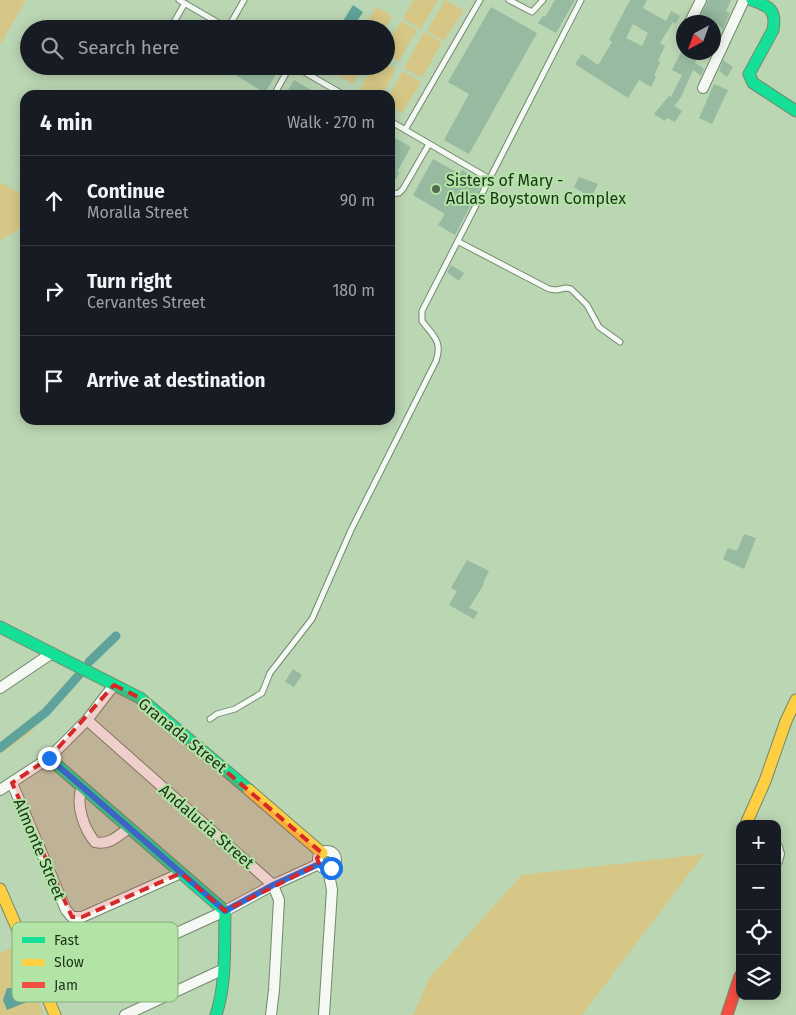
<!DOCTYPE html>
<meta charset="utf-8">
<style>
:root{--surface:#171b24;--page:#242831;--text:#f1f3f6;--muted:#9ea1a6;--line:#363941}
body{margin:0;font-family:"Fira Sans",sans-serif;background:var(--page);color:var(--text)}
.controls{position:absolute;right:15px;bottom:15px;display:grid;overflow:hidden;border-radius:10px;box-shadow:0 2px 12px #0003}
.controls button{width:45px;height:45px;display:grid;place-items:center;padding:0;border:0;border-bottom:1px solid var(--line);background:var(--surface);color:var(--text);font:25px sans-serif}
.compass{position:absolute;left:676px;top:15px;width:45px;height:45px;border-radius:50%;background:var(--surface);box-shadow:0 2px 12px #0003;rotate:221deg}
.stop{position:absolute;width:15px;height:15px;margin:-11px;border:4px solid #1a73e8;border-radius:50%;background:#fff}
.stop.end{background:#1a73e8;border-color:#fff;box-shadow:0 1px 5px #0008}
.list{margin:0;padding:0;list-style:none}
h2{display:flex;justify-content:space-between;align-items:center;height:65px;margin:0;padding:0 20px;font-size:21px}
h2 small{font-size:16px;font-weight:400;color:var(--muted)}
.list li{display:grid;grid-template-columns:32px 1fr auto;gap:15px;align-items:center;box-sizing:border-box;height:90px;padding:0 20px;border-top:1px solid var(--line)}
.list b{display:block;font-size:19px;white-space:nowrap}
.list p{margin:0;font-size:16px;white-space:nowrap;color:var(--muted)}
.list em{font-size:16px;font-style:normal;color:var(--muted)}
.icon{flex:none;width:28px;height:28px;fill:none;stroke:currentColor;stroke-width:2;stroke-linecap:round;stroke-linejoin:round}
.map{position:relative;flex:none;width:796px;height:1015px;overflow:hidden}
.search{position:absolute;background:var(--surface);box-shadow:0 2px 12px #0003;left:20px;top:20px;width:375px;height:55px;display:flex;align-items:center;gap:12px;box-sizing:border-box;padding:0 18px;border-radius:28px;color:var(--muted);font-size:19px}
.panel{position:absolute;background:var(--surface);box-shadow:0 2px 12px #0003;left:20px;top:90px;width:375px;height:335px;border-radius:15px}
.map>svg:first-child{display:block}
</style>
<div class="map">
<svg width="796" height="1015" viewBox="0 0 796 1015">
<rect width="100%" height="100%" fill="#bad6b3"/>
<path fill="#d7c786" d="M0 0H26L0 45Z
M413 0H438L421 29 403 19Z
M445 0 464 10 444 41 427 31Z
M376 7 392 16 385 29H363Z
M401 21 417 30 399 61 386 54V46Z
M424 32 442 42 422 78 404 68Z
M386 63 396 69 382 95H371L360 89 373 66H386Z
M341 66H364L353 84 336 74Z
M403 71 421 82 402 113 390 106 389 95Z
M0 182 25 196V226L0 240Z
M76 674 81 676 30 733 0 754V742L45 710Z
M704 854 582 1015H413L430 977 522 875Z
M14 947 44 1013 40 1015H0V953Z"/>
<path fill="#5ea39b" d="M353 5 363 12 352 29H338Z
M7 988H23V991L28 998 26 999 27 1002 7 1010 3 1000Z"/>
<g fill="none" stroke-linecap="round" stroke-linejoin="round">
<path stroke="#5ea39b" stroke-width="9" d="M89 662 116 636
M0 748 46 712 79 675"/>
</g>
<path fill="#97baa0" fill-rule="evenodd" d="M555 0H575L556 33 538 23 543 16 545 17Z
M630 0H647L643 8 666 21 671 11 680 16 675 24 673 22 660 43 665 46 658 61 660 62 654 76 656 77 651 87 639 80 628 98 575 64 582 54 598 65 612 42 609 40ZM633 24 648 33 642 46 626 38Z
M708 0H731L726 11 730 13 723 29 714 22 700 17Z
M491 7 537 33 469 154 444 140 469 94 448 82Z
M681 52H699L695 63 704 69 701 76 693 70 681 97 674 106 682 111 675 122 667 118 665 121 654 114 669 96 671 97 682 75 672 70Z
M723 60 733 67 727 77 719 71Z
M221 66H275L279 69 265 93Z
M294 80 320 95H285Z
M714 84 728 90 712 124 699 118Z
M390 135 411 147 397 172 399 173 390 190Z
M433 159 460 174 462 170 483 182 455 235 438 225 445 214 413 195Z
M579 177 598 184 591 198 574 187Z
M451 265 464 273 459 281 447 272Z
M744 534 756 538 744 569 723 559 728 548 737 551Z
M467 560 489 571 483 583 484 584 469 608 478 612 474 619 449 605 457 591 451 588Z
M293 669 302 675 294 687 285 682Z"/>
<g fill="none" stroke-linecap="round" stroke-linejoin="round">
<defs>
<path id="lane" d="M179 0 229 29
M509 0 532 12 543 0
M174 22 185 29
M228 28 244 0
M170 29 185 3
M294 66 344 95
M274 95 290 66
M390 121 488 178
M405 130 480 0
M390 194 399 193 403 189 429 144
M459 242 549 289 556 290 566 288 571 289 587 305 599 327 620 342
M210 719 217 714 235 709 262 693 270 673 312 619 351 530 436 361C443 341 433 336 422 321V311L581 0"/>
<path id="street" d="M690 22 701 0
M703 88 744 0
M0 688 52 653
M87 720 273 885 279 900 274 990 271 1015
M12 783 66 910 72 917H82L181 873
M82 787C75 804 84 829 95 842 109 846 119 835 129 828
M0 790 49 758 87 720 114 685
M777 847 779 854 777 861
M318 860a9 9 0 1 1 18 0a9 9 0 1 1-18 0Z
M45 993 225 911 273 885 319 864
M125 1015 224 969
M324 1015 332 890 328 869"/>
<path id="fast" d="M752 0C769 6 777 10 773 30L749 74 753 83 796 111
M0 627 140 698 249 790
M49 758 225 911C224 946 227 981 216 1015"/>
<path id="slow" d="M249 790 322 853
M746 824 765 781 786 721 796 700
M0 889 55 1015"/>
<path id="jam" d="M727 1015 740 976"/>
</defs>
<use href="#lane" stroke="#73886e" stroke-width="7"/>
<use href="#street" stroke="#73886e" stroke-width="12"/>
<use href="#fast" stroke="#73886e" stroke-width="13"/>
<use href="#slow" stroke="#73886e" stroke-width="13"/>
<use href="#jam" stroke="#73886e" stroke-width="13"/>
<path stroke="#cbd3c8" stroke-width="2" stroke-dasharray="1 4" stroke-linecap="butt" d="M45 0 44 14 46 29
M45 87 58 95
M39 95 45 86 49 66
M25 118C12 138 0 164 25 180
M33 936 66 922"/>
<use href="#lane" stroke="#f5f9f4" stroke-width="5"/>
<use href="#street" stroke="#f5f9f4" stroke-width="10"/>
<use href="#fast" stroke="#16e098" stroke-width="11"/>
<use href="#slow" stroke="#ffcf43" stroke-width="11"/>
<use href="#jam" stroke="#f24e42" stroke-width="11"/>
</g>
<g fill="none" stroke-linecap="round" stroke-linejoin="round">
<path stroke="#1a73e8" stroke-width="6" d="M49 758 225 911 273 885 319 864 323 868H331"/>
</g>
<path fill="#d62828" fill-opacity="0.2" stroke="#d62828" stroke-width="4" stroke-dasharray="10 6" stroke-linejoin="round" d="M114 685 140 698 322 853 317 858 319 864 225 911 181 873 82 917H72L12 783 49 758Z"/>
<circle fill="#546b4f" stroke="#b1e4a5" stroke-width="2" cx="436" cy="189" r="5"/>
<g text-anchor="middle" stroke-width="4" stroke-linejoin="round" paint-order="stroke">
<g font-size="16" fill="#1d3119" stroke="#b1e4a5" text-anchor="start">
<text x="446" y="186">Sisters of Mary -<tspan x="446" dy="18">Adlas Boystown Complex</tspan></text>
</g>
<g font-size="16" fill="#1d3119" stroke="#b1e4a5">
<text transform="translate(183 735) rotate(39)" y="6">Granada Street</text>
<text transform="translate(207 826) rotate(41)" y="6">Andalucia Street</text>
<text transform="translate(40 849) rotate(67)" y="6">Almonte Street</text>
</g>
</g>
<rect x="12" y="922" width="166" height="80" rx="8" fill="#b1e4a5" stroke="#85ae7b" stroke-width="1"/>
<rect x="22" y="937" width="23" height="6" fill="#16e098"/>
<rect x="22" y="959" width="23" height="7" fill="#ffcf43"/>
<rect x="22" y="982" width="23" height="6" fill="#f24e42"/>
<g font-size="14" fill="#1d3119">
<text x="54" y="945">Fast</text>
<text x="54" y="967">Slow</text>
<text x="54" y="990">Jam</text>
</g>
</svg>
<div class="controls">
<button>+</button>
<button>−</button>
<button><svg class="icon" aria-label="locate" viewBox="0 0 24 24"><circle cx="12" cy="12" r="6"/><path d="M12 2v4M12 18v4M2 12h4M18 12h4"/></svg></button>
<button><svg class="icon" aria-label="layers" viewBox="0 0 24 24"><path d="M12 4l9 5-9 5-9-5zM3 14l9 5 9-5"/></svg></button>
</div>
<svg class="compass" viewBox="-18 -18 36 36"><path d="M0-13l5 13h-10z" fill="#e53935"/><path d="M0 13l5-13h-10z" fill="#9ea1a6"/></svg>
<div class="stop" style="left:331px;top:868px"></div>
<div class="stop end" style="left:49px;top:758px"></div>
<div class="search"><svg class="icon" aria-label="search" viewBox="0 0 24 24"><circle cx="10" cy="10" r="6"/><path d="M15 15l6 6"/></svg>Search here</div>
<section class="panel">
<h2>4 min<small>Walk · 270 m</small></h2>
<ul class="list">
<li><svg class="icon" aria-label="ahead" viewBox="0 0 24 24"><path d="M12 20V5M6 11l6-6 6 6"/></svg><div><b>Continue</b><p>Moralla Street</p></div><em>90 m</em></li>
<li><svg class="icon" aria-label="right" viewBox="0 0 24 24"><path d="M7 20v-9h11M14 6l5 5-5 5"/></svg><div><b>Turn right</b><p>Cervantes Street</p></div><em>180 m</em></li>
<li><svg class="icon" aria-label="arrive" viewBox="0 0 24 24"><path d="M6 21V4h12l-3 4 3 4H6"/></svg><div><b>Arrive at destination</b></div></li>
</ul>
</section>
</div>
